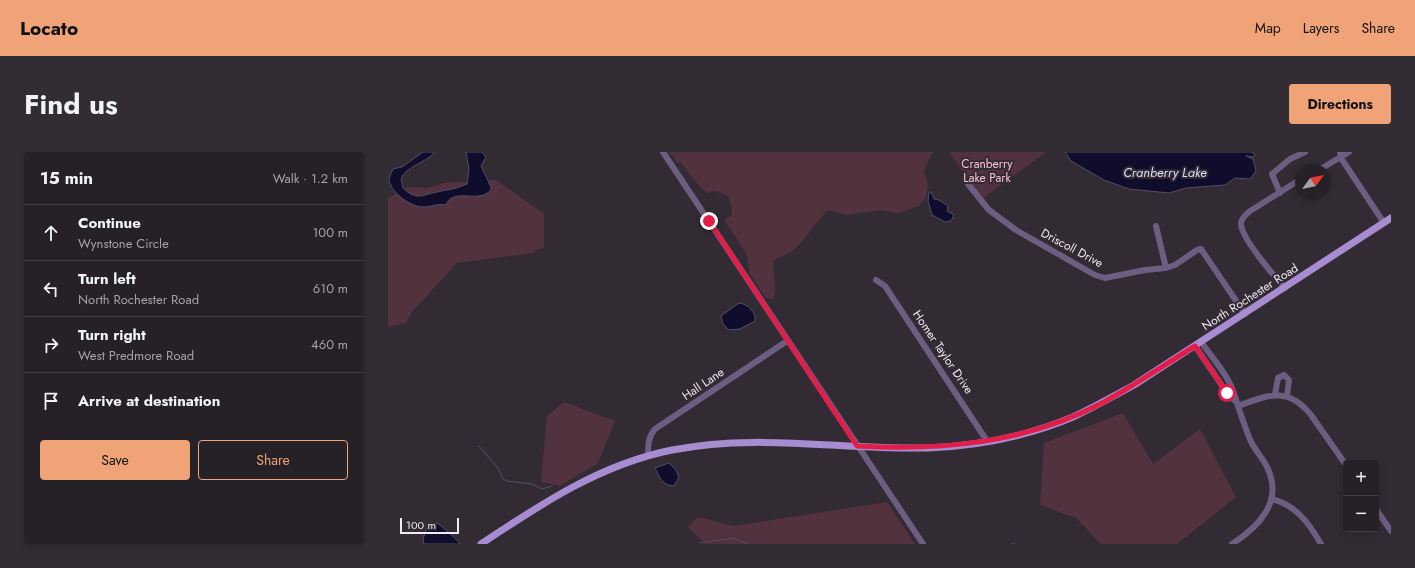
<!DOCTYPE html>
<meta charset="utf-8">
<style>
:root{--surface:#262027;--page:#322d33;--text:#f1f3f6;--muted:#a4a3a7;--line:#423e44;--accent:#efa376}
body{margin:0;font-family:Jost,sans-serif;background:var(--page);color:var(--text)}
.controls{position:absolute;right:12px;bottom:12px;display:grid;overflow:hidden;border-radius:4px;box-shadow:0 2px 6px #0003}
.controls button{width:36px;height:36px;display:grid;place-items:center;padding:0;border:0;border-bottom:1px solid var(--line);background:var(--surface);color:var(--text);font:20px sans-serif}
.compass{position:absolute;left:907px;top:12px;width:36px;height:36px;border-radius:50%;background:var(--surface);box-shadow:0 2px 6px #0003;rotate:58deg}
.scale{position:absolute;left:12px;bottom:10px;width:59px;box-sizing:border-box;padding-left:4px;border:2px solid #f0ebf1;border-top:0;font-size:11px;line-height:14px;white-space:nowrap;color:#f0ebf1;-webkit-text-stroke:3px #332b34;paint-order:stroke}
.stop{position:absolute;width:12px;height:12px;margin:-9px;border:3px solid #e11d48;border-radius:50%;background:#fff}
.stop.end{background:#e11d48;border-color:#fff;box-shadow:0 1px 4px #0008}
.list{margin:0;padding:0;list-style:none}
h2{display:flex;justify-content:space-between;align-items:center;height:52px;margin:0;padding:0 16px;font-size:17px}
h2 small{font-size:13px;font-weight:400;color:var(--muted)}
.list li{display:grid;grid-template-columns:26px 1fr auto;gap:12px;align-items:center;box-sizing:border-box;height:56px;padding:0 16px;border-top:1px solid var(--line)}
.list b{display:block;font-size:15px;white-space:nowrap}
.list p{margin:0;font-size:13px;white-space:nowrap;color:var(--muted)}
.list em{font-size:13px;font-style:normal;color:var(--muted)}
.actions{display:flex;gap:8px;padding:12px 16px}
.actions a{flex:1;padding:9px 0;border:1px solid var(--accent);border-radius:4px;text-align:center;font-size:14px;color:var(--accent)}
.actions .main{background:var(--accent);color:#111}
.icon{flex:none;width:22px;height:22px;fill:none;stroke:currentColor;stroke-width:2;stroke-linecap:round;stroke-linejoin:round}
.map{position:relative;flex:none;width:1003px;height:392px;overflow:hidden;border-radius:4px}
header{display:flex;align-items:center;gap:24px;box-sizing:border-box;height:56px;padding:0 20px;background:var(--accent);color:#111}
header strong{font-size:19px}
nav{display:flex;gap:22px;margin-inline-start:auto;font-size:14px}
.intro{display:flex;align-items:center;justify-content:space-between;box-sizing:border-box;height:96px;padding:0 24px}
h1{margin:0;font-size:28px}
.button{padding:10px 18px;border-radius:4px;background:var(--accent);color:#111;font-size:14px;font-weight:700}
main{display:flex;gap:24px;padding:0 24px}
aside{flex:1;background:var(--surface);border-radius:4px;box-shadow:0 2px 6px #0003}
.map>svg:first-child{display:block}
</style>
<header>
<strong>Locato</strong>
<nav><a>Map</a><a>Layers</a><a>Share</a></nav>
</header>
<div class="intro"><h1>Find us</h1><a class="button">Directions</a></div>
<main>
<aside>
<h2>15 min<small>Walk · 1.2 km</small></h2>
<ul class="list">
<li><svg class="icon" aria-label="ahead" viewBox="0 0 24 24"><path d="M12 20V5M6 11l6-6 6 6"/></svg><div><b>Continue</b><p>Wynstone Circle</p></div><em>100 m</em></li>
<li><svg class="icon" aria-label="left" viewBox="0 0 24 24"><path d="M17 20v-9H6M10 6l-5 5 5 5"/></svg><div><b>Turn left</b><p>North Rochester Road</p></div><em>610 m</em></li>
<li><svg class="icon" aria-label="right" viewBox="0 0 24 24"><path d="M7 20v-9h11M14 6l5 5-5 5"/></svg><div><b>Turn right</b><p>West Predmore Road</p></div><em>460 m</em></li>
<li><svg class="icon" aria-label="arrive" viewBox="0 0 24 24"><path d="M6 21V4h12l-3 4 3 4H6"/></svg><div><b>Arrive at destination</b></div></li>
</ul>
<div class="actions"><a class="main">Save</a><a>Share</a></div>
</aside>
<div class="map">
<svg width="1003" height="392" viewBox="0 0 1003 392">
<rect width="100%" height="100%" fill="#332b34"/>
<path fill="#52323e" d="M281 0H542L544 1 536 18 540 32 538 45 531 54 510 61 493 58 459 63 439 58 411 93 403 100 386 108C383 124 391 132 385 147L378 146 362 122 358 101 337 69 339 66 344 63V57L340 44 327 39 320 41C314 39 297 16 292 9L290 11Z
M561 0H658L594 47Z
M108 28 156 62V96L147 98 146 101 69 111 24 160 18 171 0 175V46L19 35 39 36 57 31Z
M176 250 227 269 210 311 172 334 153 330 159 264Z
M735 261 765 312 812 277 848 345 789 392H713L688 366 652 353 656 291Z
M499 350 527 392H317L300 375 310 365 345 374Z"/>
<path fill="#100c2c" stroke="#534f67" d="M35 0H47C38 11 18 14 13 27L15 36C29 49 33 43 49 40 63 37 65 38 79 32L81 17 78 0H94L98 5 93 14 103 35V38C91 51 72 38 61 48 59 50 59 52 57 53 49 51 44 55 35 55 23 55 1 40 1 26L5 17 14 15Z
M677 0H864L867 3 865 5 858 4 865 7 868 19 862 27 847 26 837 33 798 36 781 41 741 37 716 28 683 9Z
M541 40H543L546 47 551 48 560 54 559 59 566 63 563 69 557 70 544 63 540 49Z
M351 151C360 152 368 160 367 169L352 177 341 178 335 172 333 164Z
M281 311 288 318 291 325 286 334C274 333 272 326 267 316Z
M49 371C52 373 72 390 72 392H36L35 387 39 375Z"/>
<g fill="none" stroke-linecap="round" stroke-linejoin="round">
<path stroke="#534f67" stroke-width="1" d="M544 1 545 0
M91 294 110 316 115 327 119 329 144 332 154 337 164 334
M312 391 345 386 360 392
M624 392H627"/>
<path stroke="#6b5e80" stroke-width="6" d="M275 0 535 392
M952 0 953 6 996 71
M931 18 961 0
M580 32 601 58 628 78 707 123 717 126 757 118 778 116 787 113 809 98 813 97 857 162
M892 41 884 22 902 7 917 0
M768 74 778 116
M488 128 497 134 599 289
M897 136C887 125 852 85 853 71 854 65 858 63 862 59L913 27
M813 190C823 204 840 223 845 239 850 254 855 270 861 285 865 297 875 305 880 317 895 351 870 375 844 392
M807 194 839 241 846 248
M887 242 890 226 896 223 901 228 899 244
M850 254C880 243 900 234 923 263L958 313
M260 304C260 293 260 285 267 277L399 189
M883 347C907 352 921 371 933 392
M988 357 1003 379"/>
<path stroke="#a88cd1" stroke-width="7" d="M93 392C153 352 213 312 284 298 371 281 453 298 540 296 588 294 640 284 685 265 706 255 726 244 746 233L1003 66"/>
</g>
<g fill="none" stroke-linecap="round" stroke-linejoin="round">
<path stroke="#e11d48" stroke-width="5" d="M321 69 469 294C553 299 638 291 714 251 746 234 776 213 807 194L839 241"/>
</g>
<g text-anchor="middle" stroke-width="4" stroke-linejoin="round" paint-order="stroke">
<g font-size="12" fill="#fec1d5" stroke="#332b34">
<text x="599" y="16">Cranberry<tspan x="599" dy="14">Lake Park</tspan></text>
</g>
<g font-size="12" fill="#f0ebf1" stroke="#332b34">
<text transform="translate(684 96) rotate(28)" y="4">Driscoll Drive</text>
<text transform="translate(862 145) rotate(-33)" y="4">North Rochester Road</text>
<text transform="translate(555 200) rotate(56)" y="4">Homer Taylor Drive</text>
<text transform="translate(315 232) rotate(-34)" y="4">Hall Lane</text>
</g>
<g font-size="13" font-style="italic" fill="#dbdcf7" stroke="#332b34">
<text x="777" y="25">Cranberry Lake</text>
</g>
</g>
</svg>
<div class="controls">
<button>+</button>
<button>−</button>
</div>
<svg class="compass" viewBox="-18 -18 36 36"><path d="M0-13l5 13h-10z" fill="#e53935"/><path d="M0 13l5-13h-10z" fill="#a4a3a7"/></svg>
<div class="scale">100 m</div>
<div class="stop" style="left:839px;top:241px"></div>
<div class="stop end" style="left:321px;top:69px"></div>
</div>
</main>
